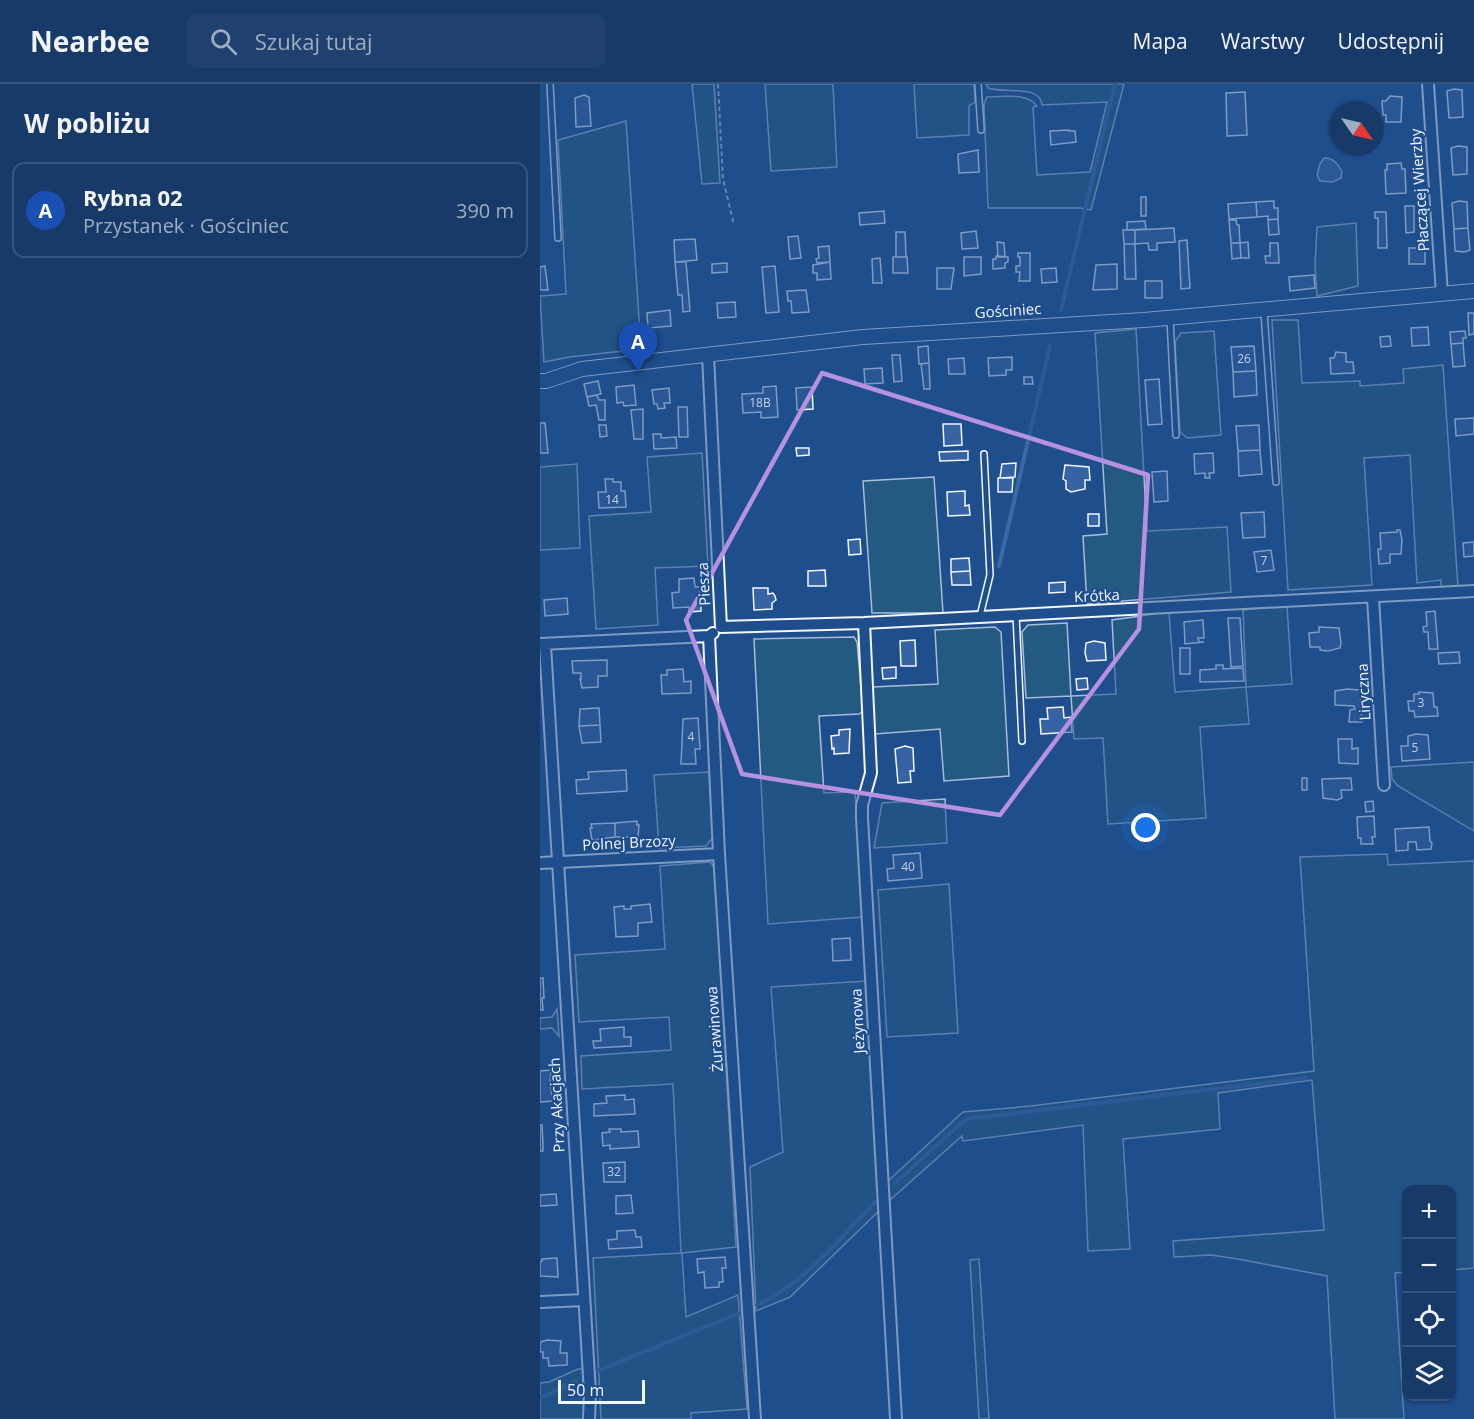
<!DOCTYPE html>
<html lang="pl">
<meta charset="utf-8">
<style>
:root{--surface:#173a69;--page:#20416f;--text:#f1f3f6;--muted:#9eadc0;--line:#36547d;--accent:#ffb74d}
body{margin:0;font-family:"Open Sans",sans-serif;background:var(--page);color:var(--text)}
.controls{position:absolute;right:18px;bottom:18px;display:grid;overflow:hidden;border-radius:12px;box-shadow:0 2px 4px #0004}
.controls button{width:54px;height:54px;display:grid;place-items:center;padding:0;border:0;border-bottom:2px solid var(--line);background:var(--surface);color:var(--text);font:30px sans-serif}
.compass{position:absolute;left:790px;top:18px;width:54px;height:54px;border-radius:50%;background:var(--surface);box-shadow:0 2px 4px #0004;rotate:124deg}
.scale{position:absolute;left:18px;bottom:15px;width:87px;box-sizing:border-box;padding-left:6px;border:3px solid #f2f6ff;border-top:0;font-size:16px;line-height:21px;white-space:nowrap;color:#f2f6ff;-webkit-text-stroke:4px #1f4e8c;paint-order:stroke}
.you{position:absolute;left:606px;top:744px;width:21px;height:21px;margin:-15px;border:4px solid #fff;border-radius:50%;background:#1a73e8;box-shadow:0 0 0 9px #1a73e833}
.badge{display:grid;place-items:center;width:39px;height:39px;border-radius:50%;background:var(--accent);color:#fff;font-size:20px;font-weight:700}
.pin{position:absolute;translate:-50% -50px;filter:drop-shadow(0 2px 3px #0008)}
.pin::after{content:'';position:absolute;top:32px;width:21px;height:18px;background:inherit;clip-path:polygon(0 0,100% 0,50% 100%)}
.list{margin:0;padding:0;list-style:none}
h2{display:flex;justify-content:space-between;align-items:center;height:78px;margin:0;padding:0 24px;font-size:26px}
h2 small{font-size:20px;font-weight:400;color:var(--muted)}
.list li{display:grid;grid-template-columns:39px 1fr auto;gap:18px;align-items:center;box-sizing:border-box;height:96px;margin:0 12px 12px;padding:0 12px;border:2px solid var(--line);border-radius:12px}
.list b{display:block;font-size:22px;white-space:nowrap}
.list p{margin:0;font-size:20px;white-space:nowrap;color:var(--muted)}
.list em{font-size:20px;font-style:normal;color:var(--muted)}
.icon{flex:none;width:33px;height:33px;fill:none;stroke:currentColor;stroke-width:2;stroke-linecap:round;stroke-linejoin:round}
.map{position:relative;flex:none;width:934px;height:1335px;overflow:hidden}
header{display:flex;align-items:center;gap:36px;box-sizing:border-box;height:84px;padding:0 30px;background:var(--surface);border-bottom:2px solid var(--line)}
header strong{font-size:28px}
nav{display:flex;gap:33px;margin-inline-start:auto;font-size:21px}
.search{width:420px;height:54px;background:var(--page);display:flex;align-items:center;gap:15px;box-sizing:border-box;padding:0 21px;border-radius:12px;color:var(--muted);font-size:22px}
main{display:flex}
aside{flex:1;background:var(--surface)}
.map>svg:first-child{display:block}
</style>
<header>
<strong>Nearbee</strong>
<div class="search"><svg class="icon" aria-label="search" viewBox="0 0 24 24"><circle cx="10" cy="10" r="6"/><path d="M15 15l6 6"/></svg>Szukaj tutaj</div>
<nav><a>Mapa</a><a>Warstwy</a><a>Udostępnij</a></nav>
</header>
<main>
<aside>
<h2>W pobliżu<small></small></h2>
<ul class="list">
<li><span class="badge" style="background:#1a4fb4">A</span><div><b>Rybna 02</b><p>Przystanek · Gościniec</p></div><em>390 m</em></li>
</ul>
</aside>
<div class="map">
<svg width="934" height="1335" viewBox="0 0 934 1335">
<rect width="100%" height="100%" fill="#1f4e8c"/>
<path fill="#245a82" stroke="#a8bbd7" stroke-width="1.5" d="M152 0H174L180 99 162 100Z
M225 0H293L297 83 231 87Z
M374 0H434L435 18 429 22V51L377 54Z
M446 0H584L551 126 540 124H448L444 20 447 13C463 13 486 8 497 22L493 23 497 91 550 88 567 18 502 21C500 0 465 10 448 4Z
M86 37 101 265 29 273 4 278 0 212 26 210 18 56Z
M816 139 818 202 777 212 775 182 777 143Z
M732 236H758L762 299 820 297V302L864 299 863 285 903 281 918 503H901V496L877 499 870 371 824 374 832 501 748 506Z
M596 245 607 447 687 443 691 508 547 520 543 452 567 450 555 249Z
M674 247 681 351 647 354 640 348 635 258 641 249Z
M162 369 168 482 115 484 118 541 56 545 49 432 111 428 107 373Z
M37 380 40 464 0 466V383Z
M394 393 403 529H332L323 397Z
M747 521 752 600 706 603 709 640 660 643 666 734 568 740 563 654 534 655 531 612 486 614 482 548 488 541 527 539 531 612 576 610 572 536 629 528 635 608 706 603 703 526Z
M455 543 461 548 469 692 404 697 400 645 335 650 332 603 398 600 395 546Z
M314 553 317 558 323 627 319 630 279 632 284 709 315 708 323 833 228 840 214 555Z
M934 678V747L858 702 852 695 851 683Z
M169 688 173 753 166 762 119 764 114 691Z
M405 715 407 759 334 764 342 719Z
M847 770 848 781 934 777V1184L912 1186V1106H866V1188L855 1189 864 1335H795L787 1192 698 1175 671 1171 634 1173 633 1157 784 1146 772 996 678 1009 680 1045 583 1055 590 1165 548 1167 543 1041 423 1057 422 1052 350 1116 348 1097 423 1028 491 1022 774 987 760 773Z
M170 778 175 784 196 1163 142 1169 146 1233 198 1211 207 1325 151 1329V1335H61L53 1174 141 1169 133 1000 42 1005 41 972 131 966 129 933 39 938 35 871 125 865 120 782Z
M409 800 418 949 347 953 338 806Z
M327 897 342 1124 250 1213 216 1227 210 1083 243 1068 231 903Z
M17 925 19 952 12 944 0 945V934L12 933Z
M439 1175 449 1335H439L430 1176Z
M38 1285H43L44 1335H0V1299L9 1298Z"/>
<path fill="#3b69a3" stroke="#a8bbd7" stroke-width="1.5" d="M784 74C794 74 797 80 802 87L801 94 793 98 780 97 777 91 780 80Z"/>
<g fill="none" stroke-linecap="round" stroke-linejoin="round">
<path stroke="#3b69a3" stroke-width="4" d="M521 226 575 0
M459 482 510 262
M355 1099 426 1035 766 994
M217 1221C262 1202 301 1153 335 1118
M57 1287 202 1228
M0 1314 36 1297"/>
</g>
<path fill="#3563a3" stroke="#f2f6ff" stroke-width="1.5" d="M914 5 922 6 923 33 909 34 907 7Z
M705 8 707 51 687 52 686 9Z
M44 11 49 13 51 42 36 43 35 14Z
M850 12 862 13 861 38H846V31H843L842 17H846Z
M529 46V47H535L536 58 511 61 510 47Z
M918 62 927 63V90L913 91 911 64Z
M438 66 439 88 419 89 418 70Z
M861 79 862 85H865L866 109 846 110 845 86H847V80Z
M601 113H606V132H601Z
M734 117V124H738V135L728 136V132L717 133 716 118Z
M919 117 927 118 928 144 914 145 912 119Z
M716 118 717 133 689 135 688 120Z
M865 122H874V148L866 149Z
M344 127 345 139 320 141 319 129Z
M835 128H846L847 164H838V134H835Z
M738 135 739 150 729 151 728 136Z
M689 136H696L697 141H699L700 159H691Z
M605 137 606 145 587 146V138Z
M634 144 635 158 617 159V166H609L608 159 595 160V146Z
M928 144 930 166 925 168 915 167 914 145Z
M583 146H595V160H584Z
M436 147 438 164 422 165 421 149Z
M356 148H365L366 173H356Z
M258 152 261 174 250 175 248 153Z
M155 155 157 176 135 178 134 156Z
M647 156 650 204 641 205 639 157Z
M457 158 464 159 465 173H458Z
M708 158 709 174H701L700 159Z
M691 159H700L701 174 692 175Z
M730 159H738L739 179H726L725 172H730Z
M584 160H595L596 195H585Z
M289 162 290 178 277 179 276 175 279 174 278 163Z
M869 164H885V180H869Z
M478 169H490V197H479L480 188H476V182H480V173H478Z
M456 172 468 173V178L465 179V184L453 185V175H456Z
M353 173H367L368 189H353Z
M424 173H441V190L424 192Z
M340 174 342 199H333L332 175Z
M135 178H146L150 227 143 228 142 211H138Z
M290 178 291 195 277 196V189H273V181Z
M187 179V188L172 189V180Z
M577 180V205L553 206 556 181Z
M5 182 8 206H0V183Z
M235 182 239 228 226 229 222 183Z
M397 184H414L411 205H397Z
M516 184 517 198 502 199 501 185Z
M774 191 775 204 750 207 749 193Z
M605 197H622V214H605Z
M266 206 269 228 252 229 251 217H248L247 207Z
M195 218 196 233 178 234 177 219Z
M130 226 131 242 108 244 107 229Z
M928 229H934V250L929 251Z
M888 243 889 261 872 262 871 244Z
M925 247 926 254H923V259L911 260 910 248Z
M850 252 851 262 841 263 840 253Z
M923 259 925 282 913 283 911 260Z
M388 262 389 279 379 280 378 263Z
M714 262 716 287 693 288 691 263Z
M796 268 806 269V278H813L814 289 791 290 790 274H794Z
M352 271H360L362 297 354 298Z
M472 273V286H466V291L449 292 448 274Z
M424 274 425 290H409L408 275Z
M389 279 390 305H384L381 280Z
M342 284 343 299 325 300 324 285Z
M716 287 717 311 694 313 693 288Z
M484 293H492L493 300H484Z
M619 295 622 340 608 341 605 296Z
M58 297 61 310 47 313 44 300Z
M94 301 96 321 84 322 83 318 77 319 76 303Z
M236 302 238 333 221 334V328L203 329 202 310 223 309V303Z
M272 303 273 325 257 326 256 304Z
M129 304 130 319H124L125 324 118 325 117 320H114L112 306Z
M57 311 59 316H65V336H59L56 321 49 322 47 313Z
M138 323H147L148 353H139Z
M103 325V355H94L91 326Z
M934 334V350L916 352 915 335Z
M0 339H5L8 369H0Z
M403 340H421L422 361 404 362Z
M59 341H66L67 352 60 353Z
M719 341 720 366 698 367 696 342Z
M113 350H121V354L136 353 137 364 114 365Z
M256 364H269V371L257 372Z
M720 366 722 390 699 392 698 367Z
M428 367V376L400 377 399 368Z
M673 369 674 389H669L670 394H665V389L655 390 654 370Z
M476 379 475 393 460 394 462 380Z
M525 381 549 383 550 396H545V405L531 408 526 405V397L523 395Z
M627 387 628 417 614 418 612 388Z
M458 394H473L472 408H458Z
M65 395H73V398H81V407H85L86 423 59 424 58 408H66Z
M425 407V422L429 421 430 431 408 432 407 408Z
M724 428 725 453 703 454 701 429Z
M548 430H559V442H548Z
M857 446H860L862 456 861 470H850V479L839 480 838 465H841L840 449 857 448Z
M320 455 321 470 309 471 308 456Z
M934 458V472L924 473 923 459Z
M731 466 734 486 717 488 714 468Z
M429 474 430 487 411 488V475Z
M285 486 286 502H268V487Z
M430 487 431 501H412L411 488Z
M154 494 155 503H160L161 527 149 528V523L133 524 132 509 139 508V495Z
M525 498V508L509 509V499Z
M213 504H228V510L233 509 235 512 236 516 232 519V525L214 526Z
M27 514 28 530 5 532 4 516Z
M895 527 898 565H889L888 548H884L883 543 887 542 886 528Z
M688 534H700L703 582 691 583Z
M663 536 664 554H658L659 558H664L645 560 644 538Z
M779 543 799 544 801 559 800 564 788 567 780 566V563H770L769 549 779 548Z
M375 556 376 582H361L360 557Z
M554 557 565 559 566 576 547 577 545 569 546 559Z
M640 564H650V590H640Z
M919 568 920 579 899 580 898 569Z
M67 576V592H58V603L42 604 40 595H41V589H33L32 577Z
M676 581H683V585L703 584 704 597 660 598V586L676 585Z
M356 583V594L343 595 342 584Z
M143 585 144 598 151 597V609L122 610 121 591H127V586Z
M547 594 548 605 537 606 536 595Z
M807 605 820 606 822 638H809L810 626 815 625 814 622 795 621V607Z
M879 608 893 609 894 623H897L898 632 875 633 874 627H869L868 617H874V610H879Z
M523 623 524 634 531 633 532 648 501 650 500 635H508L507 624Z
M59 624 60 641 39 642 40 625Z
M158 634 160 665H155L156 680H141L143 635Z
M60 641 61 658 42 659 39 642Z
M310 645 309 669 294 670V664L292 665 291 652 299 651V646Z
M876 650 888 651 890 675 862 677 861 662H868V652Z
M798 655H812V665L818 664V680L799 679Z
M365 662 373 664 374 687H370L371 698 358 699 355 665Z
M86 686 87 707 37 710 36 696 49 695 48 688Z
M762 694H767V706H762Z
M811 694 812 706H801L802 714 797 716 783 714 782 695Z
M833 717 834 727 826 728 825 718Z
M834 732 835 753H832L833 760H821V754H818L817 733Z
M97 737V741H99L98 753H75V739Z
M75 739V753L52 756 50 744H52L51 740Z
M889 743 890 757 892 759 891 765 877 766 876 758H868V766L856 767 855 745Z
M380 769 382 794 348 797 347 785 354 784 353 771Z
M110 820 112 838 98 839V852L76 853 74 823 84 822V825H91V822Z
M310 854 311 876 293 877 292 855Z
M0 894H3L4 914H2L3 926H0Z
M84 943V953H91V962L54 964 53 957H61L60 945Z
M11 986 10 998 13 1017 0 1018V987Z
M85 1011V1016L94 1015 95 1030 54 1032V1020L67 1019 66 1012Z
M0 1041H2L3 1060V1067H0Z
M69 1045H81V1048L98 1047 99 1063 70 1065V1061L63 1062 62 1049 70 1048Z
M85 1078V1098H64L63 1079Z
M16 1110 17 1121 0 1122V1111Z
M91 1111 93 1129 76 1130V1112Z
M95 1146 96 1153H101L102 1163 69 1165 68 1156 77 1155V1147Z
M185 1173 186 1184H182L183 1198H179V1203L165 1204 164 1188 158 1189 157 1175Z
M17 1174 18 1193 0 1192V1178L2 1177V1175Z
M7 1256 21 1257 20 1269H27V1281L9 1282 8 1274H3V1268H0V1258Z"/>
<g fill="none" stroke-linecap="round" stroke-linejoin="round">
<defs>
<path id="service" d="M10 0 18 154
M438 0 441 46
M724 228 736 398
M630 235 636 351
M476 531 482 657
M440 532 450 491 444 370"/>
<path id="minor" d="M888 0 902 210
M168 271 181 543
M833 513 844 701
M324 539 331 689 322 721V734L356 1335
M181 543 324 539 934 507
M169 552 179 770 215 1335
M0 560 169 552 173 549
M5 561 50 1309 49 1335
M0 779 179 770
M0 1218 44 1216"/>
<path id="tertiary" d="M0 297H6L42 285 323 253 604 236 934 207"/>
</defs>
<use href="#service" stroke="#f2f6ff" stroke-width="8"/>
<use href="#minor" stroke="#f2f6ff" stroke-width="14"/>
<use href="#tertiary" stroke="#f2f6ff" stroke-width="16"/>
<path stroke="#b3c4dc" stroke-width="2" stroke-dasharray="4.5 3" stroke-linecap="butt" d="M178 0 183 95 194 141"/>
<use href="#service" stroke="#1f4e8c" stroke-width="5"/>
<use href="#minor" stroke="#1f4e8c" stroke-width="10"/>
<use href="#tertiary" stroke="#1f4e8c" stroke-width="14"/>
</g>
<path d="M0 0H934V1335H0ZM282 289 608 391 599 545 460 731 202 690 146 536Z" fill="#1f4e8c" fill-opacity=".55" fill-rule="evenodd"/>
<path fill="none" stroke="#b691df" stroke-width="4.5" stroke-linejoin="round" d="M282 289 608 391 599 545 460 731 202 690 146 536Z"/>
<g text-anchor="middle" stroke-width="4.5" stroke-linejoin="round" paint-order="stroke">
<g font-size="12" fill="#c3d1e8">
<text x="704" y="279">26</text>
<text x="220" y="323">18B</text>
<text x="72" y="420">14</text>
<text x="724" y="481">7</text>
<text x="881" y="623">3</text>
<text x="151" y="657">4</text>
<text x="875" y="668">5</text>
<text x="368" y="787">40</text>
<text x="74" y="1092">32</text>
</g>
<g font-size="15" fill="#f2f6ff" stroke="#1f4e8c">
<text transform="translate(880 106) rotate(-94)" y="5">Płaczącej Wierzby</text>
<text transform="translate(468 227) rotate(-4)" y="5">Gościniec</text>
<text transform="translate(164 500) rotate(-93)" y="5">Piesza</text>
<text transform="translate(557 512) rotate(-3)" y="5">Krótka</text>
<text transform="translate(824 608) rotate(-93)" y="5">Liryczna</text>
<text transform="translate(89 759) rotate(-3)" y="5">Polnej Brzozy</text>
<text transform="translate(318 937) rotate(-93)" y="5">Jeżynowa</text>
<text transform="translate(175 945) rotate(-94)" y="5">Żurawinowa</text>
<text transform="translate(17 1021) rotate(-93)" y="5">Przy Akacjach</text>
</g>
</g>
</svg>
<div class="controls">
<button>+</button>
<button>−</button>
<button><svg class="icon" aria-label="locate" viewBox="0 0 24 24"><circle cx="12" cy="12" r="6"/><path d="M12 2v4M12 18v4M2 12h4M18 12h4"/></svg></button>
<button><svg class="icon" aria-label="layers" viewBox="0 0 24 24"><path d="M12 4l9 5-9 5-9-5zM3 14l9 5 9-5"/></svg></button>
</div>
<svg class="compass" viewBox="-18 -18 36 36"><path d="M0-13l5 13h-10z" fill="#e53935"/><path d="M0 13l5-13h-10z" fill="#9eadc0"/></svg>
<div class="scale">50 m</div>
<div class="you"></div>
<div class="pin badge" style="left:98px;top:288px;background:#1a4fb4">A</div>
</div>
</main>
